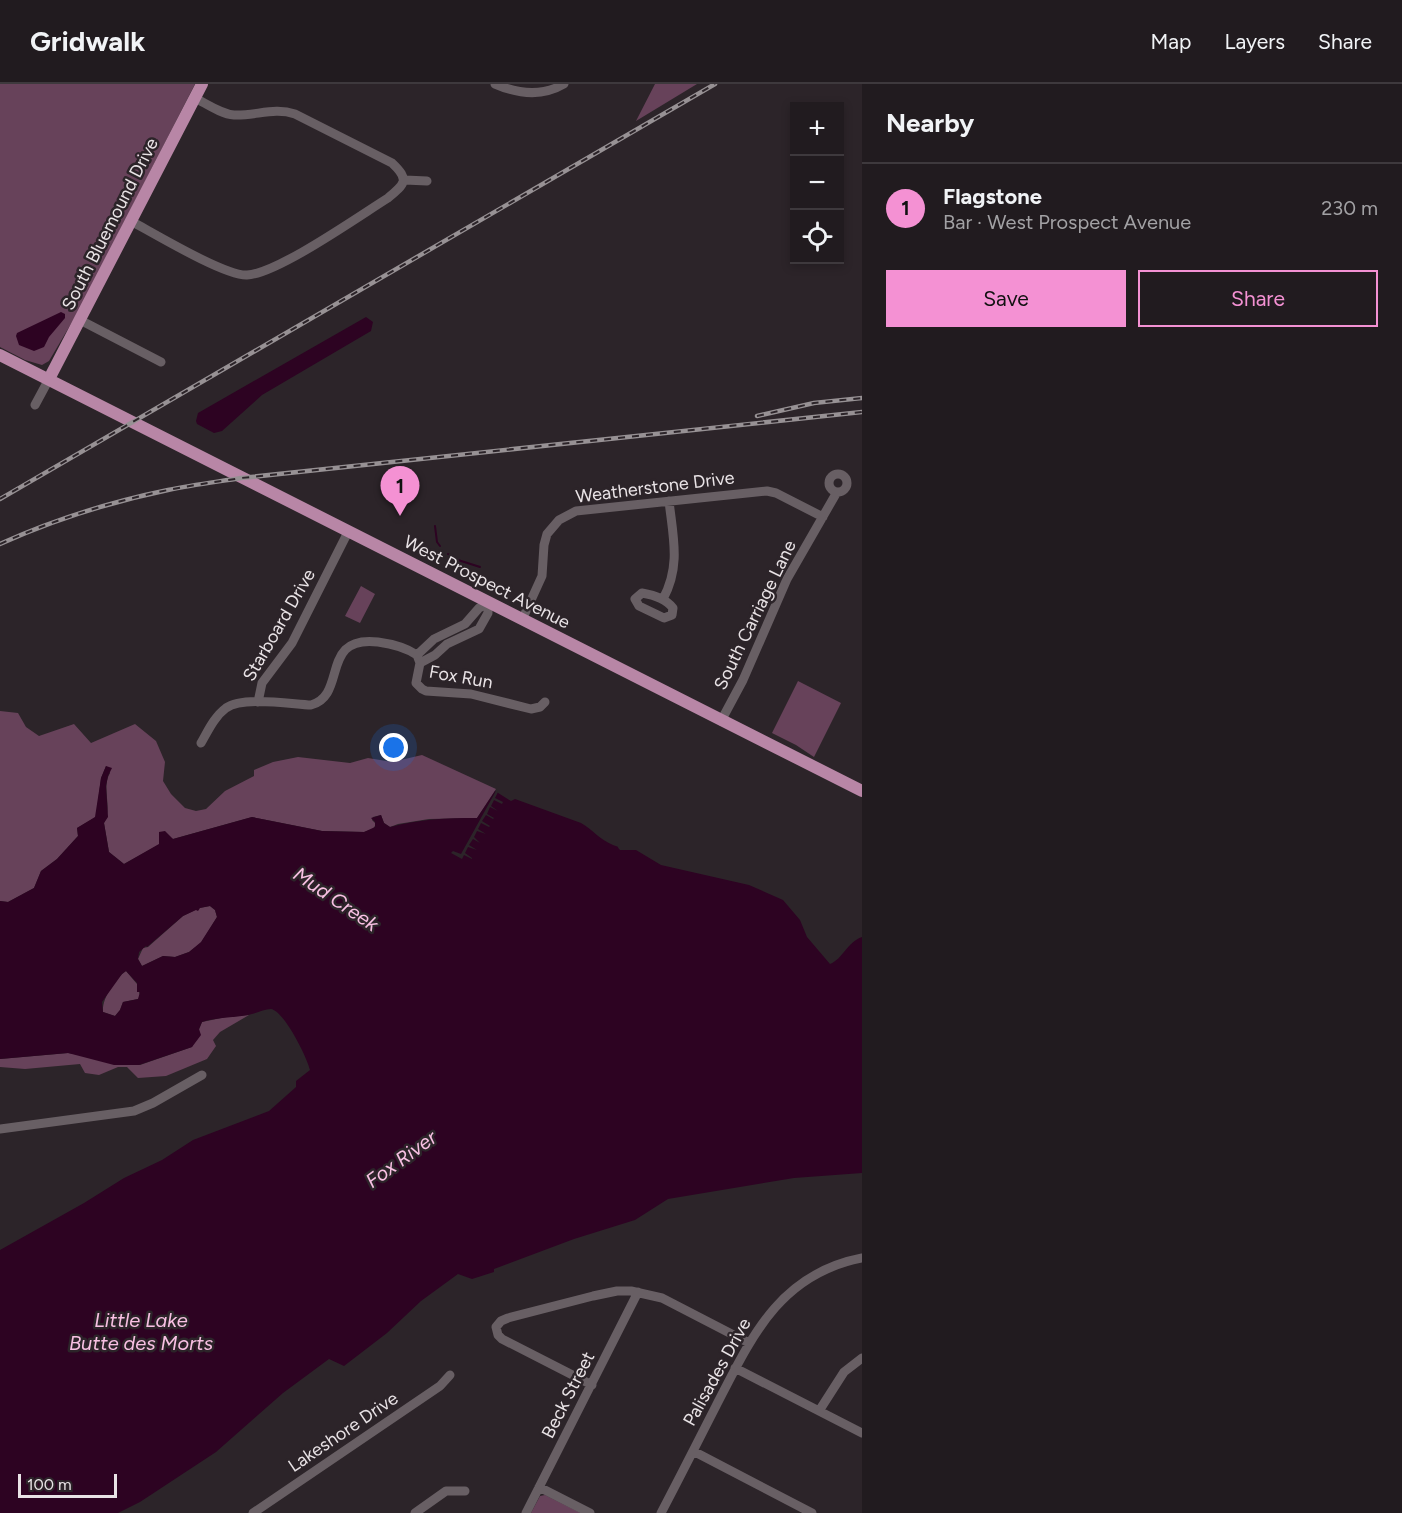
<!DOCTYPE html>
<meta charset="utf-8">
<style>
:root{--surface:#211b1f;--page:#2d282c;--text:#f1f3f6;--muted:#a2a1a4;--line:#3e393d;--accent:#f491d3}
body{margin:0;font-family:Figtree,sans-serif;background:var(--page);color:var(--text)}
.controls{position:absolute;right:18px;top:18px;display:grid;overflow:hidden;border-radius:0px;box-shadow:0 3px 9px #0003}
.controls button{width:54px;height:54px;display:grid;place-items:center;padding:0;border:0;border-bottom:2px solid var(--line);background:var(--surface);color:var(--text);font:30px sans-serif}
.scale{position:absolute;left:18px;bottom:15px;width:99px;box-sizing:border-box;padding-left:6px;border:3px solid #e9e3e6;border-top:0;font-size:16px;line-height:21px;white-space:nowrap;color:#e9e3e6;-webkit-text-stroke:4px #2c2429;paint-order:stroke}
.you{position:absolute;left:394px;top:664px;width:21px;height:21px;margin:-15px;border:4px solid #fff;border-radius:50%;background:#1a73e8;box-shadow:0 0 0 9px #1a73e833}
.badge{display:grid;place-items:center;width:39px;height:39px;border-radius:50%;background:var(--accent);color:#111;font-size:20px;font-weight:700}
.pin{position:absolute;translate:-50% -50px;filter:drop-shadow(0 2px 3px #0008)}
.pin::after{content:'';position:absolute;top:32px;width:21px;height:18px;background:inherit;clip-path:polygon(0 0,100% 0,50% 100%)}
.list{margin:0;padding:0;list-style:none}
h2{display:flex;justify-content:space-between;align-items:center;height:78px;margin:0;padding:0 24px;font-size:26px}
h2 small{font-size:20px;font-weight:400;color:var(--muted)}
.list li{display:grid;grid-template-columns:39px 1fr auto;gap:18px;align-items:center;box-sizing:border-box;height:90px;padding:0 24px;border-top:2px solid var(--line)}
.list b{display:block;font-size:22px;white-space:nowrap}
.list p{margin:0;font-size:20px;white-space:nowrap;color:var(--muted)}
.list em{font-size:20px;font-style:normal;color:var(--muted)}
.actions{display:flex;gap:12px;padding:18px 24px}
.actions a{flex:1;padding:14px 0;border:2px solid var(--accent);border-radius:0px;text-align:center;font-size:21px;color:var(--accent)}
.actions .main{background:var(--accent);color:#111}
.icon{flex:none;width:33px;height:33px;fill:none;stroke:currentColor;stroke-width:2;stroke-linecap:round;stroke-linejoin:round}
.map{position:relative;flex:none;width:862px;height:1429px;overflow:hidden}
header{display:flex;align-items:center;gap:36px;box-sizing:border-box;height:84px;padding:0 30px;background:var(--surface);border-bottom:2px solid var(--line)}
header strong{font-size:28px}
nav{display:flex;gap:33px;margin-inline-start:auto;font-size:21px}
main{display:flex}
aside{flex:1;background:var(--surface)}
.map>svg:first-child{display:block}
</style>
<header>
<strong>Gridwalk</strong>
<nav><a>Map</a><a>Layers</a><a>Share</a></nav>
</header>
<main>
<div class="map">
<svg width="862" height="1429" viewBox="0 0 862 1429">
<rect width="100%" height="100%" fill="#2c2429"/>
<path fill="#67425a" d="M0 0H195L78 228 49 277 42 281 25 276 0 263Z
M655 0H697L636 37Z
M361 502 375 510 360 539 345 532Z
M798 597 841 619 814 673 796 661 772 649Z
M0 627 18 629 26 643 39 652 74 640 91 659 135 640 156 657 165 678 163 697 171 710 185 724 196 727 206 725 225 707 254 692V686L273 678 298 673 350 679 368 674 392 678 422 671 496 705 477 734 429 735 398 740 390 743 384 739 381 731 373 733 372 736 376 740 373 745 364 748 322 747 252 733 173 755 159 748 160 760 124 780 109 768 104 739C113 724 101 704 110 689L106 682 101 694 96 733 77 744 78 752 57 775 41 787 34 804 8 818 0 817Z
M210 822 215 826 217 833 201 859 189 868 175 873 163 872 142 882 138 875 143 864 148 863 183 832 199 824Z
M126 887 137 900 140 912 138 915 123 918 120 926 115 932 103 928C102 914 115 895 126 887Z
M249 931 220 948 213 956 216 962 207 975 166 992 138 994 127 983H118L99 991 85 989 80 980 25 985 0 983V975L68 969 140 981 192 963 202 938 226 933Z
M545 1411 581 1429H531L540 1412Z"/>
<path fill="#2d0322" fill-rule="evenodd" d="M61 228 65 230V234L49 253 44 263 34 267 19 261 16 252 17 249Z
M366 233 373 238 371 247 262 311 222 347 214 349 197 340 196 337 198 329Z
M106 682 112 684 108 692 106 702 108 733 104 739 109 768 124 780 159 760V748L165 747 173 755 252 733 322 747 364 748 375 743V738L371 734 381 731 384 739 390 743C421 735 444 734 477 734L495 707 511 717 515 715 581 739C592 745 600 756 613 761 620 764 615 760 620 766H636L661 781 749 801 783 816 800 836 807 853 830 880C843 875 847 858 862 853V1089L794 1094 668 1115 635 1136 574 1155 494 1185V1188L472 1195 458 1190 421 1217 387 1249 344 1282 329 1275 283 1309 216 1368 140 1418 118 1429H0V1166L84 1119 124 1094 162 1076 193 1056 269 1027 296 1003V997L310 986C307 973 284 927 271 925 264 925 255 930 248 931 233 934 218 933 202 938L199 945 201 951 192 963 139 981H114L68 969 0 975V817L8 818 34 804 41 787 57 775 78 752 77 744 95 733 101 694ZM210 822 215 826 217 833 201 858 189 868 175 873 163 872 142 882 138 875 139 868 146 862 147 863 183 832 196 826 198 827 200 824ZM126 887 137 899V908H140L138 915 123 918 120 926 115 932 103 928 102 918 122 890Z"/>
<path fill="#2c2429" d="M497 705 498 708 495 714 503 718 502 720 494 716 491 722 498 727 490 723 487 730 494 734 493 735 486 731 482 737 490 742 489 743 481 739 478 745 486 750 477 747 474 753 480 759 473 755 469 761 477 766 468 763 465 769 472 774V775L464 771 462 775 451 769 453 767 461 770Z"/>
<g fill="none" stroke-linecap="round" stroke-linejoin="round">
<path stroke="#2d0322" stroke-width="2" d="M435 442 437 458 440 462
M448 470 458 476 480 483"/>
<path stroke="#685f64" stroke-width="9" d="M495 0C518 10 542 13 564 0
M405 96 427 97
M131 137C155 150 225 192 247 191 277 190 359 132 388 114 405 100 410 96 392 79L295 30C274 23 256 32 234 31 221 30 207 20 195 14
M80 236 161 278
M35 321 49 295
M829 399a9 9 0 1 1 18 0a9 9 0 1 1-18 0Z
M642 509C654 511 666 515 673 524L672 531 664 534 639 522 635 515Z
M663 515C681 482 673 453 669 417
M522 536 542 492 544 461 547 450 559 436 576 427 767 407 776 409 823 433
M417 571 434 555 465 540 479 524 488 519
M420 579 435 571 447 560 479 545 488 529V519
M258 618 262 599 292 559 348 448
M721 637 743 596 787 495 837 408
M201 659C208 647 214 633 226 624 243 612 290 620 311 621 348 611 319 551 378 558 393 560 405 563 417 571L420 579 416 599 422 605 426 607 471 610 531 625 540 623 545 618
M0 1045 134 1027 153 1019 202 991
M735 1284 862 1349
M592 1301 502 1255 498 1251 496 1243 501 1237 508 1234 593 1212 617 1207H631L662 1214 749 1259
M819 1327 844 1288 862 1274
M693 1367 812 1429
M539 1403 590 1429
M253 1429 440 1302 450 1291
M415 1429 446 1407H465
M526 1429 638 1208
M661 1429C680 1393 698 1357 716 1322 751 1254 779 1190 862 1174"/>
<path stroke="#b886a6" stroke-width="12" d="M0 271 862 707
M49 295 202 0"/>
<defs>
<path id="rail" d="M757 332 814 319 862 314
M0 415 715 0
M0 460C53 436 110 418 168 406 192 401 216 398 241 394L862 328"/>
</defs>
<use href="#rail" stroke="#979194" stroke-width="4.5"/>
<use href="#rail" stroke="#2c2429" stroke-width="2" stroke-dasharray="7" stroke-linecap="butt"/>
</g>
<g text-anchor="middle" stroke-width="5" stroke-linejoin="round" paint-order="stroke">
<g font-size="18" fill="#e9e3e6" stroke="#2c2429">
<text transform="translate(110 140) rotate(-63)" y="6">South Bluemound Drive</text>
<text transform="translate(655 403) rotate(-7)" y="6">Weatherstone Drive</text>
<text transform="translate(487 498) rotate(27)" y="6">West Prospect Avenue</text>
<text transform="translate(755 531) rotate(-64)" y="6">South Carriage Lane</text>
<text transform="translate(279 541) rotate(-60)" y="6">Starboard Drive</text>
<text transform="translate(461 593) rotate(10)" y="6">Fox Run</text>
<text transform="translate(717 1288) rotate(-61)" y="6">Palisades Drive</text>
<text transform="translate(568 1311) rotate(-63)" y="6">Beck Street</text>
<text transform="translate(343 1348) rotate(-34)" y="6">Lakeshore Drive</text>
</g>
<g font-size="20" font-style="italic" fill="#f8c0e3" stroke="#2c2429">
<text transform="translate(336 815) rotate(34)" y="7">Mud Creek</text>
<text transform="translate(401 1075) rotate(-36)" y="7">Fox River</text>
<text x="141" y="1243">Little Lake<tspan x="141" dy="23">Butte des Morts</tspan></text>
</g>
</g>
</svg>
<div class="controls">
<button>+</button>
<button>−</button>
<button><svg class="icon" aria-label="locate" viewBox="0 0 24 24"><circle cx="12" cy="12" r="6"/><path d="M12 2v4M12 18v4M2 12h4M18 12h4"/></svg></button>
</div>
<div class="scale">100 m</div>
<div class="you"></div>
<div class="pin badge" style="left:400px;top:432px">1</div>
</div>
<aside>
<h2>Nearby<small></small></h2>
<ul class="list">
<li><span class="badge">1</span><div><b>Flagstone</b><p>Bar · West Prospect Avenue</p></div><em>230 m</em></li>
</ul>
<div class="actions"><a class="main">Save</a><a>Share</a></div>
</aside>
</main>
